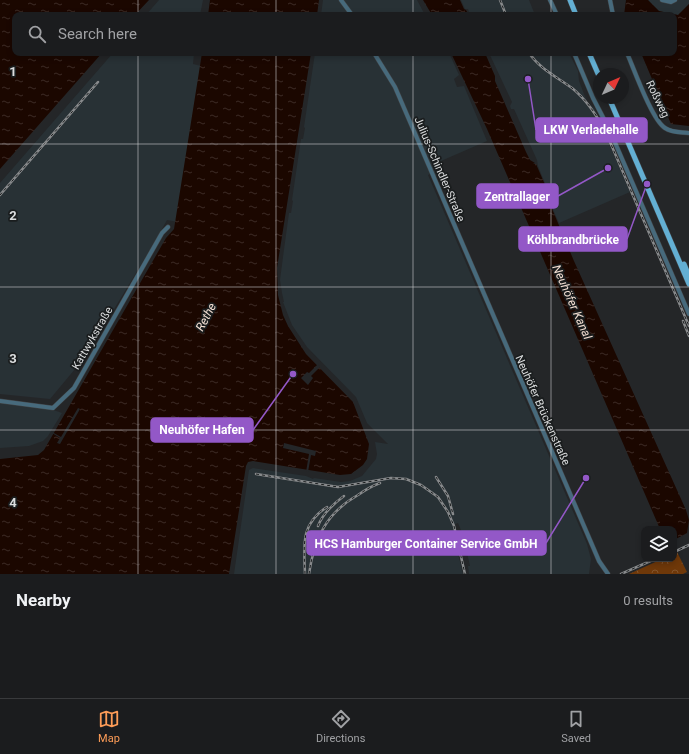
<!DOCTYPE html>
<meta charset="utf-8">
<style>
:root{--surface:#1b1c1e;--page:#242527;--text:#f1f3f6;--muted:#a0a1a4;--line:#393a3c;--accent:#fe9c57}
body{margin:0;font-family:Roboto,sans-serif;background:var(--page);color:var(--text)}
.controls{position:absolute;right:12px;bottom:12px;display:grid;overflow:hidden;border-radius:8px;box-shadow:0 2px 6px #0003}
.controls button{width:36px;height:36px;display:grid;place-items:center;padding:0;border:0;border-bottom:1px solid var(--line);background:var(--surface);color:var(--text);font:20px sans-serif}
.compass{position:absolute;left:593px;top:68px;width:36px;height:36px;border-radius:50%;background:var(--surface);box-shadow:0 2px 6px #0003;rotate:46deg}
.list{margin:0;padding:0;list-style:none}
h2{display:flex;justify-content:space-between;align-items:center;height:52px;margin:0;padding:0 16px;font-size:17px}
h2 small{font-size:13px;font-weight:400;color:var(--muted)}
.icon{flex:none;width:22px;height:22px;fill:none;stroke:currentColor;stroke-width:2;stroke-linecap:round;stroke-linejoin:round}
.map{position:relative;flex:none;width:689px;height:574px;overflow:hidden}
.search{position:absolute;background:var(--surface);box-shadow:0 2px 6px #0003;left:12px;right:12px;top:12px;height:44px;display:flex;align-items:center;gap:10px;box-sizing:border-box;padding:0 14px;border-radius:8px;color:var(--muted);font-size:15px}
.sheet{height:124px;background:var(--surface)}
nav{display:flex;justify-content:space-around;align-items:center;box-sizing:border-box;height:56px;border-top:1px solid var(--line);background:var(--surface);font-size:11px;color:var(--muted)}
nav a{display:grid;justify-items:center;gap:2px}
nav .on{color:var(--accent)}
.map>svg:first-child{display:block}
</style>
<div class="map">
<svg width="689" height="574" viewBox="0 0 689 574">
<defs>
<pattern id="forest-crowns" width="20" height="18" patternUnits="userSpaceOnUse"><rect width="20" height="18" fill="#6f3809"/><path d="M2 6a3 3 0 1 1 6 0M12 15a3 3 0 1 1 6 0" fill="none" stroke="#83542c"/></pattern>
<pattern id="water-ripples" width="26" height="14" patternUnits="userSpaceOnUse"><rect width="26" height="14" fill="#1b0700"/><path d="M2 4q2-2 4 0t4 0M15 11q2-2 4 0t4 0" fill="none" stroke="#3c2b25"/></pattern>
</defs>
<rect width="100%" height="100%" fill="#242628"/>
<path fill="#283135" d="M159 0H203L200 15H146Z
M323 0H417L425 15H321Z
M461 0H529L535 15H470L468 9H465Z
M648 0H689V4L678 15 659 11Z
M113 53H194L193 64 201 66 178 222 167 220 153 245 85 357 50 399 0 394V183Z
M315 53H449L450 55 459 75 454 79 457 87 464 86 487 141 434 164 438 175 432 178 430 174 428 175 587 544 591 559 589 574H469L468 566H470L463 535 458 523 455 524 458 540 455 541 463 574H234L249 470 253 468 306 476 313 479 314 478 341 482 350 481 362 476 376 459 377 454 375 442 388 444 367 423 356 397 307 347 292 325 283 302H284L282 293 280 280 283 257 289 213H291L293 201 292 200 301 139H303L305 128 304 127Z
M489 53H569L578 71 579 81 584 94 588 103 594 108 607 132 611 142 609 144 630 192 559 223 551 205 553 203 538 166 537 160 514 109H511L510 106 512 102Z
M0 402 48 408 62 413 48 436 43 441 29 446 0 448Z"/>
<path fill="url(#forest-crowns)" d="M677 552 687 572 683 574H629L662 559H674V554Z"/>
<path fill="url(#water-ripples)" d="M0 0H149L135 15H15V53H102L0 169Z
M210 0H319L317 15H208Z
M423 0H460L464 9 466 10 469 15H432Z
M626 0H648L659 11 678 15 689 4V126L671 124 641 53H674V15H624Z
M202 53H311L277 268 278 295 283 315 288 326 306 354 353 402 369 444 367 459 363 465 351 474 340 475 253 461 248 462 246 466 229 574H0V459L38 455 44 450 166 238 174 229Z
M451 53H485L495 76V81L526 152 530 160 535 163 533 164H536L553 203 550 204 574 261 686 510 689 520 687 533 674 540V529H660L487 129Z"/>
<path fill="#242628" d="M318 364 320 367 311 376 313 378 308 385 301 378 307 372 309 373Z
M78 408 80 409 60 444 57 443 60 438 52 433V432L61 437Z
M284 443 316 451 315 456 311 455 308 472H306L309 454 283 448Z"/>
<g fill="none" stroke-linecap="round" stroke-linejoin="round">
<defs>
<path id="minor" d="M341 0 352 15
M550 0 557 15
M610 0 613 15
M662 0 671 2 675 0
M374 53 395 87 593 547 599 561 608 574
M574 53 593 98 610 131 689 314
M627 53C634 69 652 120 665 128 672 133 680 132 689 133
M0 401 53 408 74 388 162 233 168 227"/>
<path id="major" d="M570 0 576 15
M589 53 599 76
M609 98 689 284
M684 264 689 276"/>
</defs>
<use href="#minor" stroke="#414345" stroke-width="5"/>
<use href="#major" stroke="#414345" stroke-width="6"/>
<use href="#minor" stroke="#476a7c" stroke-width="4"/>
<use href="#major" stroke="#63afd3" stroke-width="5"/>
<defs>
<path id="rail" d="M500 0 506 15
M529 53C540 69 557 77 572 88 588 101 598 117 607 135L689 326
M0 195 98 82
M683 321 689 336
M256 474 338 487 391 478 406 479 421 485 438 497 448 512 454 526 465 574
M436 477 448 496 453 514
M318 526C323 513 333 504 344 496
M674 552 689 545
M305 574C304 546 300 524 327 507
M309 574C314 539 326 513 358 495 365 490 372 486 380 483
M621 574 655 559"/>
</defs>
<use href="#rail" stroke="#888a8c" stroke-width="2.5"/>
<use href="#rail" stroke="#1a1d1e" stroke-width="1" stroke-dasharray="3" stroke-linecap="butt"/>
</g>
<path fill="none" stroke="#dbddde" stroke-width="1" stroke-opacity="0.55" d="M138 0V15M276 0V15M413 0V15M551 0V15M138 53V574M276 53V574M413 53V574M551 53V574M0 144H689M0 287H689M0 430H689"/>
<g text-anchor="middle" stroke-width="3.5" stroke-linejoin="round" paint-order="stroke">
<g font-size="11" fill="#dbddde" stroke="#1a1d1e">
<text transform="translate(658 99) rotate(64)" y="4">Roßweg</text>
<text transform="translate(440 169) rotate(67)" y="4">Julius-Schindler-Straße</text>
<text transform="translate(92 338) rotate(-60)" y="4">Kattwykstraße</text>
<text transform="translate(543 410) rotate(66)" y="4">Neuhöfer Brückenstraße</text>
</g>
<g font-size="12" font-style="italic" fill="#f3dfd3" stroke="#1a1d1e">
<text transform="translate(572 302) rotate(66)" y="4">Neuhöfer Kanal</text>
<text transform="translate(206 317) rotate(-62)" y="4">Rethe</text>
</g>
</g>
<g font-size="13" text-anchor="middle" font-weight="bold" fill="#dbddde" stroke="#1a1d1e" stroke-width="3.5" stroke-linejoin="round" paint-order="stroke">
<text x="13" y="76">1</text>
<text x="13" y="220">2</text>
<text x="13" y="363">3</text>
<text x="13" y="507">4</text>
</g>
<path fill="none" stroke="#9358c7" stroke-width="1.5" d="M528 79L536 130M608 168L558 196M647 184L627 239M293 374L253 430M586 478L546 543"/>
<g fill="#9358c7" stroke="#1a1d1e" stroke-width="1.5">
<circle cx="528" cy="79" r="4"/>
<circle cx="608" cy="168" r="4"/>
<circle cx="647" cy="184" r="4"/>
<circle cx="293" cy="374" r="4"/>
<circle cx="586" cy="478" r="4"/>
</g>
<g fill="#9358c7" stroke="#9358c7" stroke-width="1.5">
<rect x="536" y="118" width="111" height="24" rx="4"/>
<rect x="477" y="184" width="81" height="24" rx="4"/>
<rect x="519" y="227" width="108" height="24" rx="4"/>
<rect x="151" y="418" width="102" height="24" rx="4"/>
<rect x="307" y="531" width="239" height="24" rx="4"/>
</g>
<g font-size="12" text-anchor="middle" font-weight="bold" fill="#fff">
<text x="591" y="134">LKW Verladehalle</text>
<text x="517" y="201">Zentrallager</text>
<text x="573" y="244">Köhlbrandbrücke</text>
<text x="202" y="434">Neuhöfer Hafen</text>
<text x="426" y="548">HCS Hamburger Container Service GmbH</text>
</g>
</svg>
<div class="controls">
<button><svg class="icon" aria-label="layers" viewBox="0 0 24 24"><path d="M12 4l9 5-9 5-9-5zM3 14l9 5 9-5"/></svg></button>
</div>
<svg class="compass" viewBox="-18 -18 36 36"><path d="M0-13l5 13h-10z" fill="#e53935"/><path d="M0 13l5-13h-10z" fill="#a0a1a4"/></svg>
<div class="search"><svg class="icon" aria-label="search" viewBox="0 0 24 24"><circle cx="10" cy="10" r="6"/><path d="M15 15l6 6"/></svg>Search here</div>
</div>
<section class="sheet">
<h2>Nearby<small>0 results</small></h2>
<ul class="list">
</ul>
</section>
<nav>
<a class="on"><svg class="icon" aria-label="map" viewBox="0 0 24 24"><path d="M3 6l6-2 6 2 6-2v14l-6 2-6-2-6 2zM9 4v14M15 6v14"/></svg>Map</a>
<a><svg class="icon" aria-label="directions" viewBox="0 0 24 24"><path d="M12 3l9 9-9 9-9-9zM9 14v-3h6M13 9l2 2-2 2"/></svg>Directions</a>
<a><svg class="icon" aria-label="saved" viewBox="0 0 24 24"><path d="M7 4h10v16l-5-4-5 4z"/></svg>Saved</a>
</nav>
